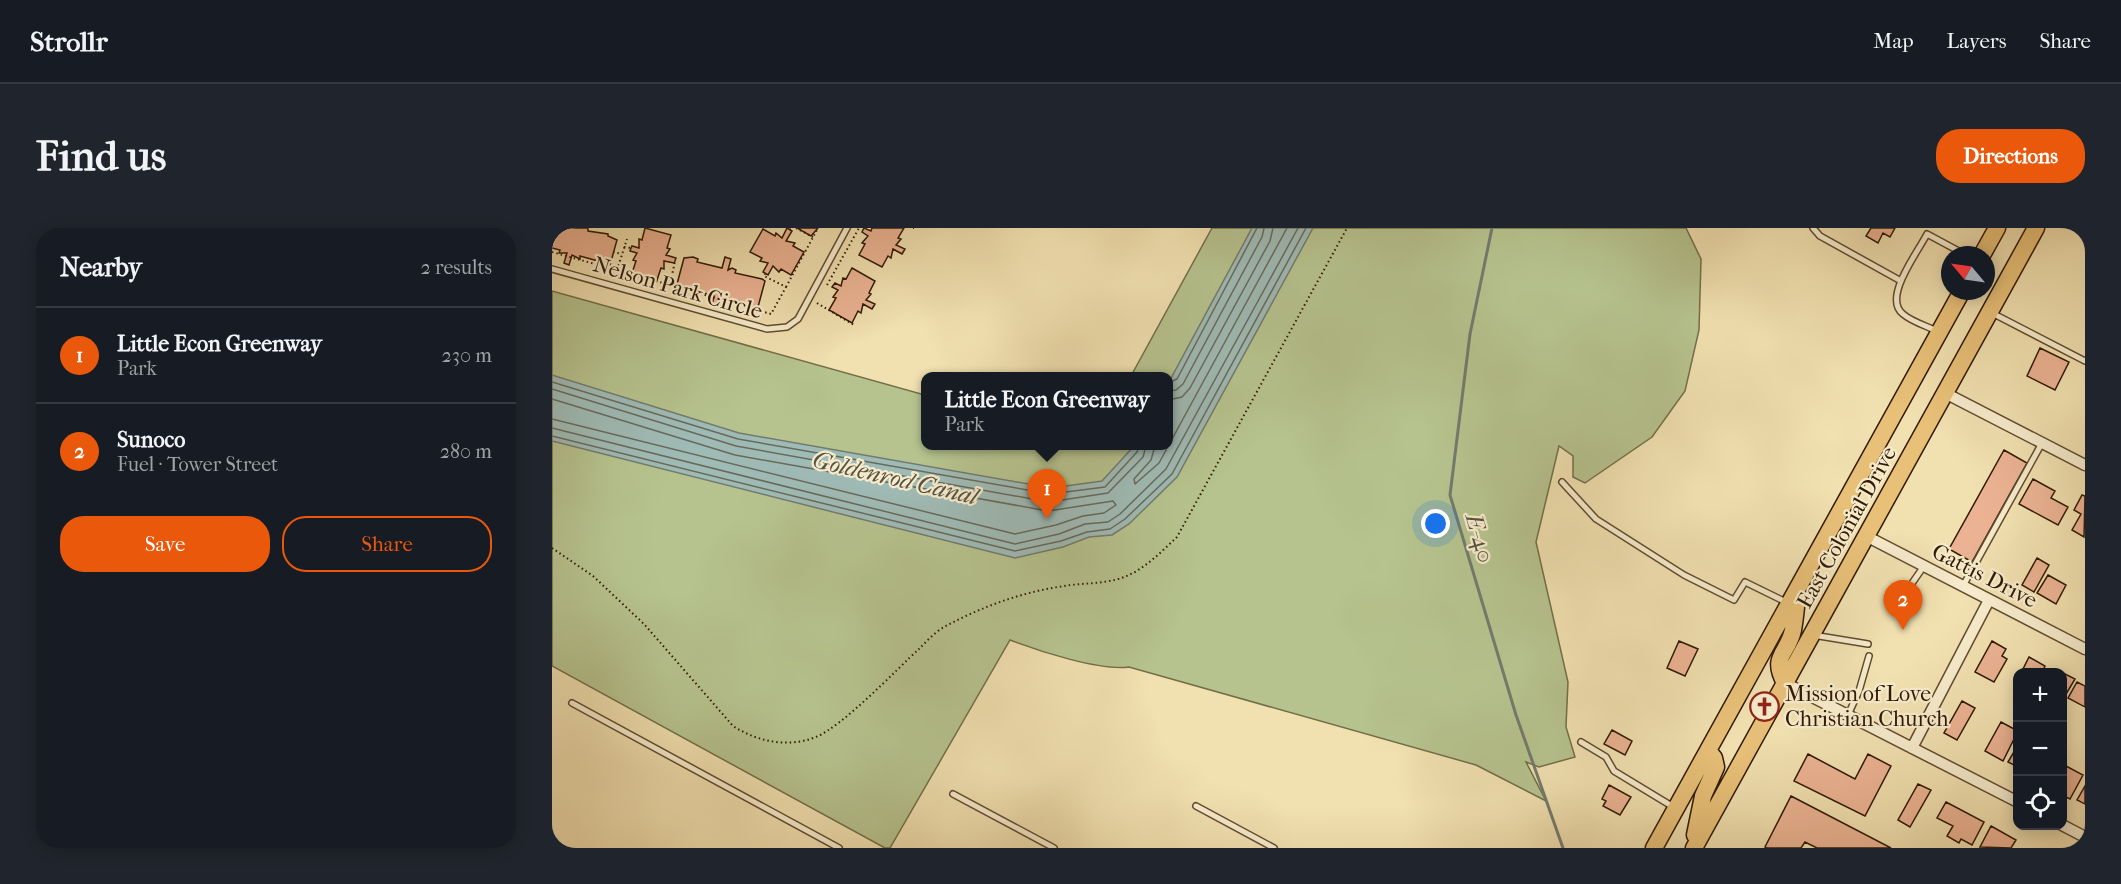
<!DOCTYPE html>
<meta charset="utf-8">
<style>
:root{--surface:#171b24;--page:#20242c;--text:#f1f3f6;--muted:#9ea1a6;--line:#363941;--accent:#ea580c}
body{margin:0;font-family:"IM FELL French Canon",serif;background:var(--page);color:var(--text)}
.controls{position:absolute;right:18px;bottom:18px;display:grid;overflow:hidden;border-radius:12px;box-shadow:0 3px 15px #0003}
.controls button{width:54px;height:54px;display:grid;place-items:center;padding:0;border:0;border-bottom:2px solid var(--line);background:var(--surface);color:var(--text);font:30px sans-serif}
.compass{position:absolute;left:1389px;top:18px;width:54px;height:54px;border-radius:50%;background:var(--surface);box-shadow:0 3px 15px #0003;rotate:299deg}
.you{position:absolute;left:884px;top:296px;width:21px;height:21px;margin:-15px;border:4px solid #fff;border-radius:50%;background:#1a73e8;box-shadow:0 0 0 9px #1a73e833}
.badge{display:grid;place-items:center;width:39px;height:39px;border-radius:50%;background:var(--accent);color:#fff;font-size:20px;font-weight:700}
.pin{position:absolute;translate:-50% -50px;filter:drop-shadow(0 2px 3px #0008)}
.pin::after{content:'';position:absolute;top:32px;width:21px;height:18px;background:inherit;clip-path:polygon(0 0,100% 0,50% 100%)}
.popup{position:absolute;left:369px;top:144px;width:252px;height:78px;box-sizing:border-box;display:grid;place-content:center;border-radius:12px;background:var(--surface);filter:drop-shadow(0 2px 4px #0005);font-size:20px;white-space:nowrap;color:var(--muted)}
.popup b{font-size:22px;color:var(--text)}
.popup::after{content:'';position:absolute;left:50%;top:100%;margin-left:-12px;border:12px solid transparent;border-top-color:var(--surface)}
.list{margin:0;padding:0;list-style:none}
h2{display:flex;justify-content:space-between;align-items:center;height:78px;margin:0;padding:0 24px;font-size:26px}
h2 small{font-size:20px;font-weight:400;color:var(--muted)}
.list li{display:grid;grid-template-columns:39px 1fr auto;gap:18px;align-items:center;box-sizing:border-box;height:96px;padding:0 24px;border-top:2px solid var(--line)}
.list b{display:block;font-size:22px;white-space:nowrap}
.list p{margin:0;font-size:20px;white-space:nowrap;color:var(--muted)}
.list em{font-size:20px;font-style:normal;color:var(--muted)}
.actions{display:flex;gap:12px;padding:18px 24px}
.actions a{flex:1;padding:14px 0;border:2px solid var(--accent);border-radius:24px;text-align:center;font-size:21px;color:var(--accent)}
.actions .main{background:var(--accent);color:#fff}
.icon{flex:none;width:33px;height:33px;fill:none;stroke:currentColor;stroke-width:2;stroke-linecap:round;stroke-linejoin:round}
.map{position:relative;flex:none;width:1533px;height:620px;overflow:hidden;border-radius:24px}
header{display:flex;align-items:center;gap:36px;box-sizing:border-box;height:84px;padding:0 30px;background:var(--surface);border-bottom:2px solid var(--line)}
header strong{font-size:28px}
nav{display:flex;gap:33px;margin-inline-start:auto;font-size:21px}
.intro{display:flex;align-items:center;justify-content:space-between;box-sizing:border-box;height:144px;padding:0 36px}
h1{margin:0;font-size:42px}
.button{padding:15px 27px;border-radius:24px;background:var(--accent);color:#fff;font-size:21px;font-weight:700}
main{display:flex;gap:36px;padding:0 36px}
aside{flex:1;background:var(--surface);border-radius:24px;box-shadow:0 3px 15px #0003}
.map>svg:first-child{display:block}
</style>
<header>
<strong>Strollr</strong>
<nav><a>Map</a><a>Layers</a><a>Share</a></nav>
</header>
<div class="intro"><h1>Find us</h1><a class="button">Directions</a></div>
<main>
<aside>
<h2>Nearby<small>2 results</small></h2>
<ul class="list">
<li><span class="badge">1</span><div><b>Little Econ Greenway</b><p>Park</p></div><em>230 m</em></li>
<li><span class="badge">2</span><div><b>Sunoco</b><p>Fuel · Tower Street</p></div><em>280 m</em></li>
</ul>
<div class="actions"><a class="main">Save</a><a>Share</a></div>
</aside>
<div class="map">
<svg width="1533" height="620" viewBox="0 0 1533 620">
<rect width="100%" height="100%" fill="#f1e0b0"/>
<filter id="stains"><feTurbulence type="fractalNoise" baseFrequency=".00333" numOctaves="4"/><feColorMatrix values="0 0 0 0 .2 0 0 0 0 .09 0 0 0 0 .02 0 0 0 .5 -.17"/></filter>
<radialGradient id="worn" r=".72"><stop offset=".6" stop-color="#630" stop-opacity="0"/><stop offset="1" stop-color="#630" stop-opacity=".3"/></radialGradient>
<path fill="#b6c38e" stroke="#736e48" stroke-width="1.5" d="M660 0H1134L1149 31 1147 102 1133 163 1100 209 1033 255 1021 249V228L1007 218 984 314 1016 454 1014 499 1023 529 987 539 974 534 994 573 924 537 577 439C548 443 486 423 458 412L338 620H333L0 438V63L373 167 374 218H616V148H579Z"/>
<path fill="#9fbbb6" stroke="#737b6e" stroke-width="1.5" d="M700 0H761L625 249 577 296 560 307 537 309 511 319 463 330 0 213V147L187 205 499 260 550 253 582 218H616L617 154Z"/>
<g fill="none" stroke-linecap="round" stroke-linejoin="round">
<path stroke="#686a5c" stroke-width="1.5" d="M0 154 186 211 498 266 553 259 585 224 587 218
M616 155 625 151 705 0
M0 161 184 218 497 274 556 265 591 229 594 218
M616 163 624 162 631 156 710 9 712 0
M0 171 183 227 496 283 561 273 564 277 552 285 531 288 504 297 463 306 0 191
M616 172 630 169 638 160 718 13 721 0
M0 200 463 316 507 306 533 296 556 294 568 286 614 241 746 0
M0 208 463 323 509 313 535 304 558 301 573 291 620 246 754 0
M603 218 599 232 582 251 583 256 607 235 735 0"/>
<path stroke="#737b6e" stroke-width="3" d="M940 0 918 106 898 267 964 487 1011 620"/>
</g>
<path fill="#ebb393" stroke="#301a02" stroke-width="1.5" d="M0 0H36V3L56 6V8L65 12 58 37H49L45 36 46 33 28 28V31L20 27 17 37 12 35 15 25H7L8 22 0 20Z
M93 0 119 7 115 20 118 21 114 27 124 30 123 33 122 35 112 33V41L109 40 105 52 80 45 84 33 81 32 85 25 78 23 79 20 80 18 87 20V11L90 12Z
M235 0 240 3 234 13 243 15 241 18 252 24 239 47 229 41 227 44 221 38 216 47 211 44 216 35 208 33 210 30 198 24 211 1 223 8 224 5 230 10Z
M245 0H266L259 8Z
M312 0 319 3 320 0H352L346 10 349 11 344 17 353 21 350 26 341 21 339 30 336 28 330 39 307 27 313 16 310 15 316 8 310 4Z
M1319 0H1343L1338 9 1331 5 1326 15 1314 8Z
M141 29 146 31 145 34 170 40 173 29 179 31 176 42 180 40 184 42 183 45 210 51 213 53 206 79H197L193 78 194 75 168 69 165 79 160 77 162 68 128 58 125 56 132 30Z
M300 40 323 53 317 65 319 66 314 72 323 76 320 81 311 76 309 85 306 83 300 95 277 82 284 70 281 69 286 62 280 59 283 55 289 58 291 50 294 51Z
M1488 120 1517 134 1503 162 1475 148Z
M1452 222 1475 235 1420 334 1397 321Z
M1481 251 1503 263 1499 270 1516 279 1506 297 1467 276Z
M1530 267 1533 268 1532 309 1520 302 1529 286 1522 282Z
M1485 330 1497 337 1482 364 1470 357Z
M1496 347 1514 357 1504 376 1485 365Z
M1127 413 1146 421 1133 448 1115 440Z
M1440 413 1454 421 1450 428 1455 431 1442 454 1423 444Z
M1477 429 1493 438 1490 445H1469Z
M1511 445 1523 451 1510 473V445Z
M1525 454 1533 458V479L1516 470Z
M1410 473 1423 480 1405 512 1392 505Z
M1449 494 1466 503 1451 533 1433 523Z
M1060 502 1080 513 1073 527 1052 516Z
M1466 517V539L1456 534Z
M1256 526 1303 551 1316 526 1339 538 1313 588 1242 553Z
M1512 537 1531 547 1518 571 1510 567Z
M1366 556 1379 562 1358 599 1346 592Z
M1057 557 1079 569 1068 587 1051 578 1054 573 1050 571Z
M1533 558V576L1525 572Z
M1239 568 1339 620H1265L1253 614 1249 620H1215L1213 619Z
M1394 574 1432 594 1420 617 1409 611 1407 615 1395 608 1401 598 1385 590Z
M1439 598 1464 612 1459 620 1428 619Z"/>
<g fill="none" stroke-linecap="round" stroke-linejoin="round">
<defs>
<path id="service" d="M1261 0 1268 8 1349 53
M0 41 215 101 235 99 246 91 295 0
M1440 85 1533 133
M1385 103C1375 98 1360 94 1351 86 1330 70 1366 24 1375 6L1414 27
M1010 254 1044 291 1132 347 1182 372 1193 354 1236 375
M1411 358 1490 215
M1356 361 1372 338
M1261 407 1316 416
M20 475 287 620
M1296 487 1307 463 1317 428
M1029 514 1054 529 1062 543 1123 580
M401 566 502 620
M644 578 722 620"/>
<path id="minor" d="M1395 166 1533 237
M1314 308 1533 421
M1233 455 1466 574
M1360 520 1437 372
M1510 597 1533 609"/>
<path id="trunk" d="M1430 27 1445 0
M1233 455C1218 428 1236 426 1241 402 1243 391 1244 380 1245 369
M1143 607 1151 568 1164 539 1162 530 1156 523
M1102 620 1410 63
M1142 620 1484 0"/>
</defs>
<use href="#service" stroke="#604c2e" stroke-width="8"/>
<use href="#minor" stroke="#604c2e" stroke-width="13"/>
<use href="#trunk" stroke="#301a02" stroke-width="19"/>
<path stroke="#301a02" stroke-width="2" stroke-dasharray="1.5 3" stroke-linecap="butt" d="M244 0 261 9
M361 0H362
M238 2V0
M72 19 79 20
M0 24 118 57 123 33
M61 24 70 26
M65 42 75 11
M118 57 219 86 234 59 212 48 213 46
M275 57 307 0
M234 59 266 0
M265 75 302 97
M0 320 41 348 92 396 181 498C206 514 236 520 264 509 292 497 343 443 368 420 375 413 383 404 392 399 429 379 470 364 512 358 530 355 549 356 566 351 589 345 608 325 625 309L795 0"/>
<use href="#service" stroke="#f6ebcc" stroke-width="5"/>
<use href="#minor" stroke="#f6ebcc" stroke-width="10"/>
<use href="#trunk" stroke="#e8c078" stroke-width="16"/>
</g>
<defs>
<symbol id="church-ring" viewBox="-11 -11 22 22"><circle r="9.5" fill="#f6ebcc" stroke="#8f2418" stroke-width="1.5"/><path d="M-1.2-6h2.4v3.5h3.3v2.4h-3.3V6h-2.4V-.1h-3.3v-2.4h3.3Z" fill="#8f2418"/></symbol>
</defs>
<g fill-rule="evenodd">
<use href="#church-ring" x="1196" y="462" width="33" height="33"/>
</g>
<g text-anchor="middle" stroke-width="4.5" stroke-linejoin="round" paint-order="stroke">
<g font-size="22" fill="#301a02" stroke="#f6ebcc">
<text transform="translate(126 59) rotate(16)" y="8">Nelson Park Circle</text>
<text transform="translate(1294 299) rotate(-61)" y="8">East Colonial Drive</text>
<text transform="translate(1433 347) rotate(27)" y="8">Gattis Drive</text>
</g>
<g font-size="22" fill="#301a02" stroke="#f6ebcc" text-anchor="start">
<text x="1233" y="473">Mission of Love<tspan x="1233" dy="25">Christian Church</tspan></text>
</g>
<g font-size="24" font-style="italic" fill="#575241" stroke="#f6ebcc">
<text transform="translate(343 250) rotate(13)" y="8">Goldenrod Canal</text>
<text transform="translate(928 310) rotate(74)" y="8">E-40</text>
</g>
</g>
<rect width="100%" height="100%" filter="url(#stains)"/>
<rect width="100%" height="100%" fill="url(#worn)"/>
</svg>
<div class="controls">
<button>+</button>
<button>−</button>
<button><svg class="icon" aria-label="locate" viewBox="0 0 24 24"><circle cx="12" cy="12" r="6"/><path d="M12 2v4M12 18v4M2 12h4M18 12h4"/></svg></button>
</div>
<svg class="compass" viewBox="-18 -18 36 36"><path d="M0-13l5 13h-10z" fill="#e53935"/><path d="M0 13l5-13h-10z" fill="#9ea1a6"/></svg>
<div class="you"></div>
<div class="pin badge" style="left:495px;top:291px">1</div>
<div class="popup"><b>Little Econ Greenway</b>Park</div>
<div class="pin badge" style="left:1351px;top:402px">2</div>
</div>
</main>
